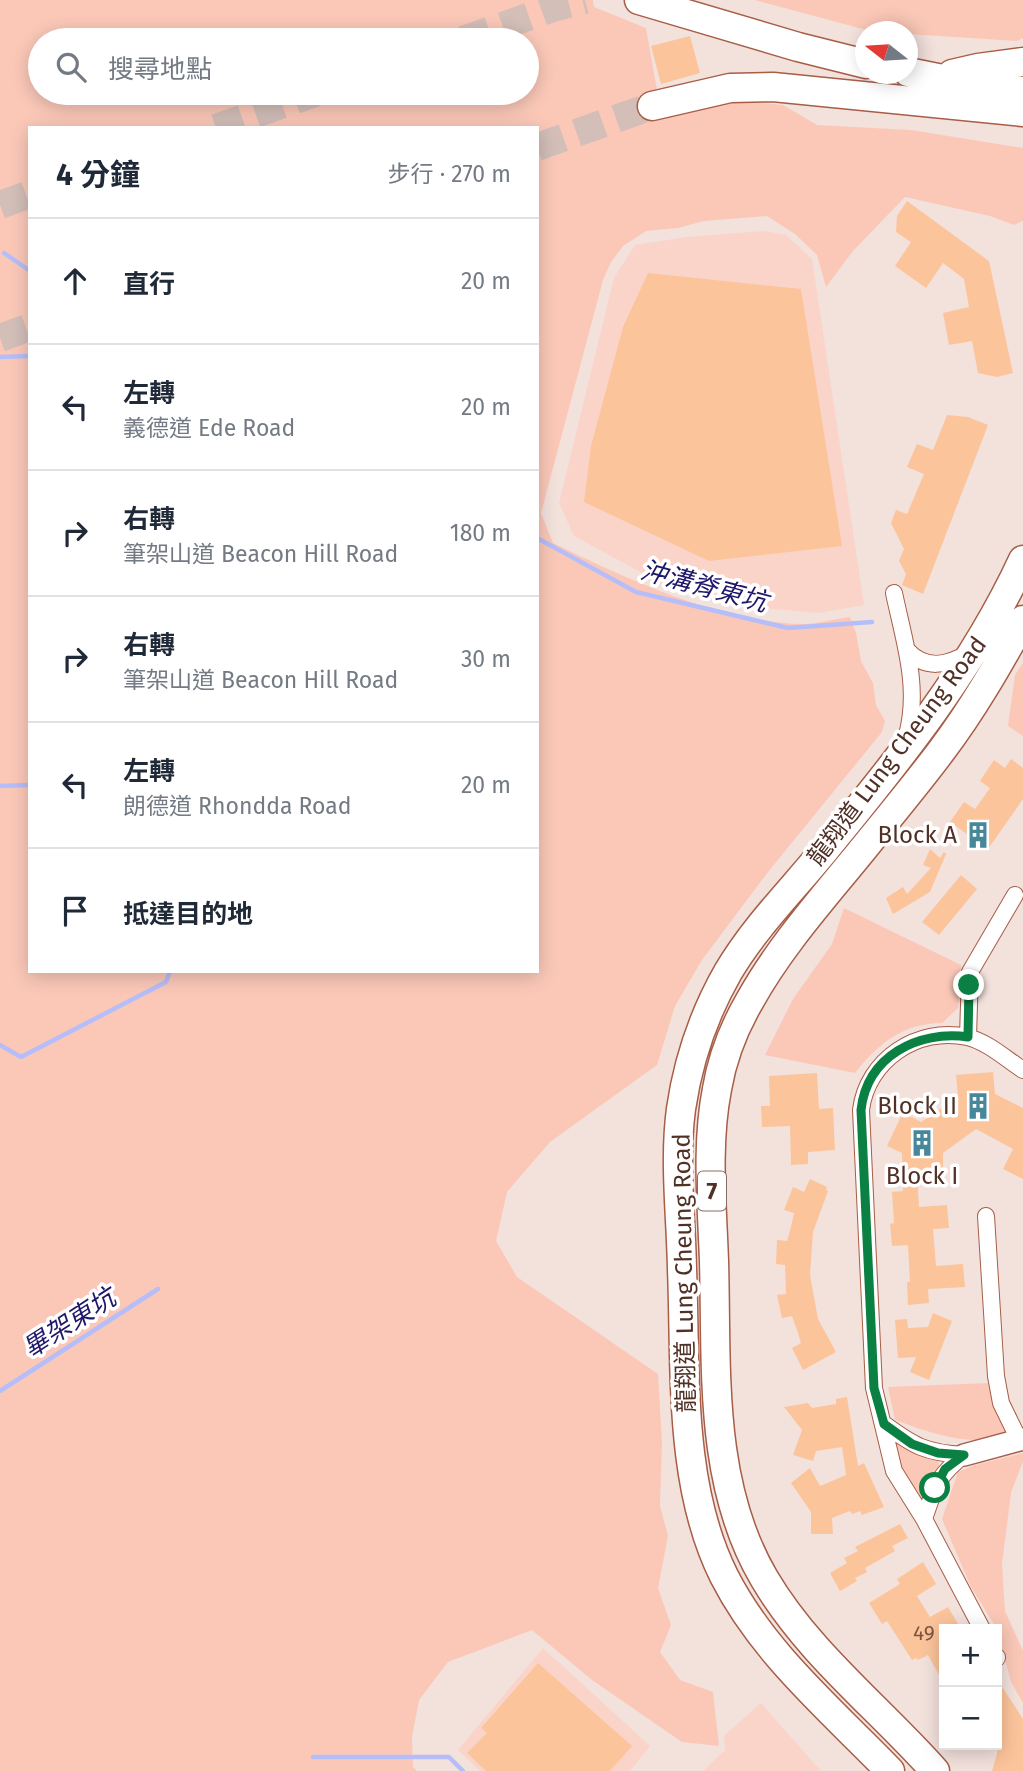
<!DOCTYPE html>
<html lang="zh-TW">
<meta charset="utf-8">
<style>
:root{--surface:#fff;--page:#f6f6f7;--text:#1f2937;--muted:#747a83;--line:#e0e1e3}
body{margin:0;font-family:"Fira Sans","Noto Sans TC",sans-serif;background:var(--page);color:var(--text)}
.controls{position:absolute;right:21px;bottom:21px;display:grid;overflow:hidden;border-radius:0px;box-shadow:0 4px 18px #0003}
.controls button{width:63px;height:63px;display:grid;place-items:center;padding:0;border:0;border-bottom:2px solid var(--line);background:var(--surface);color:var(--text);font:35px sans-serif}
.compass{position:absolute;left:855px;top:21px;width:63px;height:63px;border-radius:50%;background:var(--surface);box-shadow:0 4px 18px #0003;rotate:287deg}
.stop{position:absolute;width:21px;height:21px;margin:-16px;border:5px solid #0b8043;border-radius:50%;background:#fff}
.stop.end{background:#0b8043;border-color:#fff;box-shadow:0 2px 7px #0008}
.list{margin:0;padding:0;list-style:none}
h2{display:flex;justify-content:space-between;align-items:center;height:91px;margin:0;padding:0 28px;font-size:30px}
h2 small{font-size:23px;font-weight:400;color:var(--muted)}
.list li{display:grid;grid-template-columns:46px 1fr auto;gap:21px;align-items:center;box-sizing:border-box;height:126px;padding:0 28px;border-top:2px solid var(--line)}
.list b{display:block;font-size:26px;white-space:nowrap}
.list p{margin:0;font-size:23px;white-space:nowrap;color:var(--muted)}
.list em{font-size:23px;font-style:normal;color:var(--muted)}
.icon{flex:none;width:38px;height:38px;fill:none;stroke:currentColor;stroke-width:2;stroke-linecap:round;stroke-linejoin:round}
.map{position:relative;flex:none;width:1023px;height:1771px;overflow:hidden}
.search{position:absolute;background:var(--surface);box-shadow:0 4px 18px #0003;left:28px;top:28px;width:511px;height:77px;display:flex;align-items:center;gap:18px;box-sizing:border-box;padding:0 24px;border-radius:38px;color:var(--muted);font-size:26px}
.panel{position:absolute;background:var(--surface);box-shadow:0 4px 18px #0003;left:28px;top:126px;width:511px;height:847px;border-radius:0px}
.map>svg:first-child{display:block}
</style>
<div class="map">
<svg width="1023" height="1771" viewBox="0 0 1023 1771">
<rect width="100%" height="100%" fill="#f3e1dc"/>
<path fill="#fad4c9" d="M765 231 786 235 812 259 864 605 819 613 739 606 661 583 574 536 559 503 614 278 635 245 687 237Z
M543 1648 650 1746 630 1771H480L458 1750Z
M761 1703 821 1771H703L725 1750 724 1736Z"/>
<path fill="#fbc8b8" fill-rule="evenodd" d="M0 0H593L594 7 646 28 662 118 741 101 783 105 817 125 911 130 1023 148V221L1014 225 990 216 905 197 853 251 826 287 817 255 795 234 767 216 704 221 678 228 646 231 623 246 611 262 603 280 541 513 553 543C627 579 719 622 802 624 818 624 835 619 850 617L856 633 861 661 873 683 876 705 885 721 882 732 768 872 702 960 675 1006 657 1065 550 1142 507 1192 496 1241 517 1277 658 1374 662 1442 660 1506 668 1536 658 1588 671 1625 660 1652 680 1680 713 1692 719 1746 682 1742 592 1680 532 1630 448 1662 419 1700 412 1737 413 1767 417 1771H0ZM40 40H527V93H40ZM30 128H537V971H30Z
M755 0H1023V38L1017 41 908 34V32L870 31Z
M1023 663V736L1008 726 1015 675Z
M844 908 961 965 958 1008 942 1023C903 1023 878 1044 855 1073L765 1055 793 999 832 944Z
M989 1383 994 1390 1011 1437C967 1446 936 1435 895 1420L888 1387Z
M899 1440 938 1460 940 1470 923 1503 899 1464 895 1442Z
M1023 1453V1461L1011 1493 1002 1564 1005 1611 1023 1651V1703L1011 1682 997 1629 971 1587 942 1519 958 1472 975 1465Z"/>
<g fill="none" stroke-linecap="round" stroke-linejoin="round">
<path stroke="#b5bef9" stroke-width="4.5" d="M4 253 30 271
M0 357 30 356
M537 538 636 592 788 628 872 622
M0 786 30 785
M0 1045 21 1057 166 982 170 971
M0 1391 158 1289
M313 1757H449L463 1771"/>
</g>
<path fill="#fcc49b" d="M690 36 700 73 661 84 651 46Z
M907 201 989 261 1013 373 997 377 978 373 972 341 949 345 943 313 969 307 964 279 943 263 926 288 895 266 911 242 896 232 897 216Z
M648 273 801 289 842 546 709 561 584 502 591 446 623 327Z
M947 415 968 417 988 425 923 594 902 585 906 574 899 561 904 549 891 523 896 510 907 514 924 474 907 467 917 444 933 450Z
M1011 759 1023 768V799L988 849 950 822 964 802 975 809 990 788 980 781 994 760 1005 768Z
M930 849 940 858 944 852 946 854 930 892 893 914 886 898 903 887 907 894 931 868 923 865Z
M961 875 977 889 939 935 922 922Z
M993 1072 995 1094 1023 1108V1179L1003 1169 1013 1149 976 1129 943 1153V1174H917L919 1207 947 1205 949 1228 933 1229 936 1266 963 1264 965 1287 928 1289 929 1303 908 1305 907 1282H910L908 1245 892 1246 890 1224 894 1223 892 1192 903 1191 902 1153 887 1146 903 1112 921 1122 958 1097 956 1075Z
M817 1073 819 1109 833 1108 835 1150 808 1152V1164L791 1165 790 1126 762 1127 761 1106H770L769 1076Z
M810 1179 827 1187 826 1190 828 1191 813 1232 810 1275 818 1319 836 1352 803 1370 792 1348 801 1343 797 1330 792 1316 782 1318 777 1295 786 1294 785 1265 776 1264 777 1240 787 1241 791 1227 794 1213 784 1210 793 1187 804 1192Z
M933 1313 952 1321 929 1380 910 1372 916 1357 898 1358 895 1320 907 1319 908 1328 928 1327Z
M847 1397 858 1466 864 1463 884 1507 862 1515 860 1511 852 1514 850 1511 832 1518 833 1534H811V1512L791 1483 810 1468 820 1486 846 1475 842 1447 816 1451 813 1461 793 1455 802 1430 784 1407 808 1403 812 1408 836 1404V1399Z
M900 1524 908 1538 892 1546 895 1551 865 1568 867 1572 855 1578 857 1581 840 1591 830 1573 847 1563 844 1558 858 1551 855 1547Z
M923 1562 936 1584 917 1596 930 1617 948 1607 961 1629H944V1684L928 1655 918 1660 916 1658 912 1660 887 1621 882 1624 869 1603 900 1584 897 1579Z
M538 1663 632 1746 610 1771H486L467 1753 487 1733 481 1728Z
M997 1679 1023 1719V1771H992L997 1754Z"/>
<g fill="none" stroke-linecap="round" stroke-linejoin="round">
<path stroke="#d3beb8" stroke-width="28" stroke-dasharray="28 14" stroke-linecap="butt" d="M463 40 553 8 585 0
M216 128 315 93
M537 147 652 106
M0 205 30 194
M0 338 30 327"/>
<defs>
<path id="minor" d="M894 593C904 641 920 687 907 735
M907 650C925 670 947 666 968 653
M968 1037 970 972 1015 895
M986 1216 996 1376 1001 1403 1019 1440
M884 1424C914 1446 926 1453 964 1455
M924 1519C935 1487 937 1476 964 1455
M982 1629 924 1519 894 1471 874 1388 861 1110C867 1060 918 1026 967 1037 988 1042 1006 1059 1023 1070
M997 1657V1658"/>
<path id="tertiary" d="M964 1455 1023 1439"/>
<path id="trunk" d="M639 0 798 47 866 64
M908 72 972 85 1023 91
M952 74 978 68 1023 62
M652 106 730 88 773 87 1023 112
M890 1771C831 1710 763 1653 724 1576 678 1484 686 1369 682 1269 681 1216 674 1161 681 1109 688 1061 704 1014 728 972 754 928 791 891 823 852 898 761 973 668 1023 560
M935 1771C878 1707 808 1653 764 1578 708 1483 717 1367 714 1261 712 1204 706 1145 717 1089 722 1059 734 1028 749 1002 781 944 827 894 868 843 893 812 919 781 942 750 973 709 998 665 1023 620"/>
</defs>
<use href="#minor" stroke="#a75d46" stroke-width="18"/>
<use href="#tertiary" stroke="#a75d46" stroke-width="24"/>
<use href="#trunk" stroke="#a75d46" stroke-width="31"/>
<use href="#minor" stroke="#fff" stroke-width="16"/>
<use href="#tertiary" stroke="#fff" stroke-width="21"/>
<use href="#trunk" stroke="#fff" stroke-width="28"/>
</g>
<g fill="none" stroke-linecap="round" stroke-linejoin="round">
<path stroke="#0b8043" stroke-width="9" d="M935 1488 945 1469 964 1455 938 1453 912 1444 884 1424 874 1388 861 1110C867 1056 918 1030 968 1037L969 985"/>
</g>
<defs>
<symbol id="building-bare" viewBox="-9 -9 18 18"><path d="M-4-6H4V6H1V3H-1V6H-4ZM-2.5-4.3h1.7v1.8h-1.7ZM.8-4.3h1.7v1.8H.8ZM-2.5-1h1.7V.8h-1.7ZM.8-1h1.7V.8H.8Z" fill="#468799" stroke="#fff" stroke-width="2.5" paint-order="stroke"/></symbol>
</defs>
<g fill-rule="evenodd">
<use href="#building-bare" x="959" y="816" width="38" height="38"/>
<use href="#building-bare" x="959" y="1087" width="38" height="38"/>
<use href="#building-bare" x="903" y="1124" width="38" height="38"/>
</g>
<g text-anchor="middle" stroke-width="7" stroke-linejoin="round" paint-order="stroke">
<g font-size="21" fill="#7c5543">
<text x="924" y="1640">49</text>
</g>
<rect fill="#fff" stroke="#856e67" stroke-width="2" x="698" y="1171.5" width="28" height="39" rx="5"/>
<g font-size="23" font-weight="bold" fill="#513026">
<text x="712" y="1199">7</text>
</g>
<g font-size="24" fill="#513026" stroke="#fff">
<text transform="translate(897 751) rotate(-53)" y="8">龍翔道 Lung Cheung Road</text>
<text transform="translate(684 1273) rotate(-91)" y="8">龍翔道 Lung Cheung Road</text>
</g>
<g font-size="24" fill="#513026" stroke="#fff" text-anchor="end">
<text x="957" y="843">Block A</text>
<text x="957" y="1114">Block II</text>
<text x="922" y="1184" text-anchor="middle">Block I</text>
</g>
<g font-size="26" font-style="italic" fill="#1f1769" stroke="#fff">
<text transform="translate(704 586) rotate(15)" y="9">沖溝脊東坑</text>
<text transform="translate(69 1323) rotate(-33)" y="9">畢架東坑</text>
</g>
</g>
</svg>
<div class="controls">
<button>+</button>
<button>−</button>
</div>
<svg class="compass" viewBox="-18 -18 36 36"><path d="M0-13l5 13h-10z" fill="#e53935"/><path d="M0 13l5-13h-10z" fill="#747a83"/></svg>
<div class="stop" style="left:935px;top:1488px"></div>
<div class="stop end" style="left:969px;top:985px"></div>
<div class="search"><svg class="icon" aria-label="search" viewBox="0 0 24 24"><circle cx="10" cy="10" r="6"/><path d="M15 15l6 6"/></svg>搜尋地點</div>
<section class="panel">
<h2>4 分鐘<small>步行 · 270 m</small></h2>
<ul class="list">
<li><svg class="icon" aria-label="ahead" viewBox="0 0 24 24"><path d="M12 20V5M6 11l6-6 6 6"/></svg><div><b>直行</b></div><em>20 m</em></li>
<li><svg class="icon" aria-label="left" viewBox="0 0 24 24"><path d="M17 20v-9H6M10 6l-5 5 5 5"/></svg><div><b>左轉</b><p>義德道 Ede Road</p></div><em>20 m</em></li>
<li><svg class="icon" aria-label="right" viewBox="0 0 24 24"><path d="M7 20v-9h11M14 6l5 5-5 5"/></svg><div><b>右轉</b><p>筆架山道 Beacon Hill Road</p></div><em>180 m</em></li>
<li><svg class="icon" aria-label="right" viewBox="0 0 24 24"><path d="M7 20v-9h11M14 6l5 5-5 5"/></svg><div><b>右轉</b><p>筆架山道 Beacon Hill Road</p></div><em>30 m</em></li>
<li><svg class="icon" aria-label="left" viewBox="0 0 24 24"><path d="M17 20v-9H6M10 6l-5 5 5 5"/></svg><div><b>左轉</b><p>朗德道 Rhondda Road</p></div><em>20 m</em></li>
<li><svg class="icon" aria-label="arrive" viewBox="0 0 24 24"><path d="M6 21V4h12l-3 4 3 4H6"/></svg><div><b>抵達目的地</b></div></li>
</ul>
</section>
</div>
